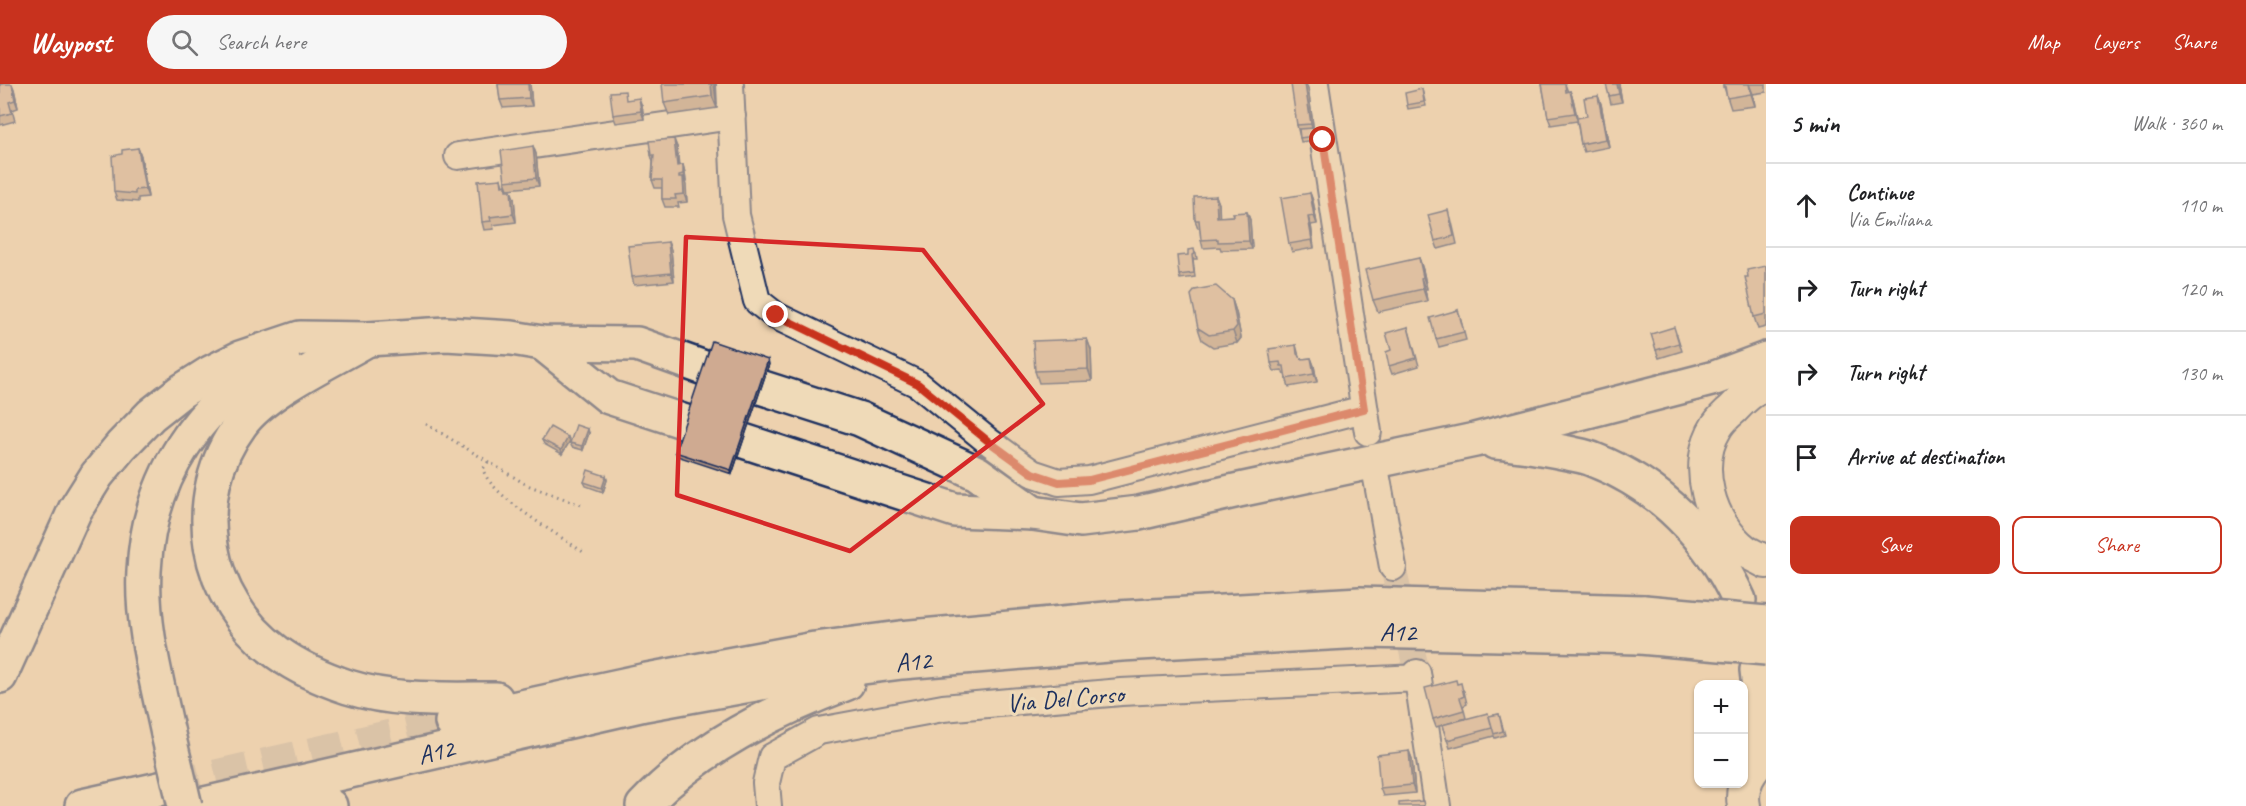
<!DOCTYPE html>
<meta charset="utf-8">
<style>
:root{--surface:#fff;--page:#f6f6f6;--text:#202124;--muted:#757577;--line:#e0e0e0;--accent:#c8321e}
body{margin:0;font-family:Caveat,sans-serif;background:var(--page);color:var(--text)}
.controls{position:absolute;right:18px;bottom:18px;display:grid;overflow:hidden;border-radius:12px;box-shadow:0 2px 4px #0004}
.controls button{width:54px;height:54px;display:grid;place-items:center;padding:0;border:0;border-bottom:2px solid var(--line);background:var(--surface);color:var(--text);font:30px sans-serif}
.stop{position:absolute;width:18px;height:18px;margin:-14px;border:4px solid #c8321e;border-radius:50%;background:#fff}
.stop.end{background:#c8321e;border-color:#fff;box-shadow:0 2px 6px #0008}
.list{margin:0;padding:0;list-style:none}
h2{display:flex;justify-content:space-between;align-items:center;height:78px;margin:0;padding:0 24px;font-size:26px}
h2 small{font-size:20px;font-weight:400;color:var(--muted)}
.list li{display:grid;grid-template-columns:39px 1fr auto;gap:18px;align-items:center;box-sizing:border-box;height:84px;padding:0 24px;border-top:2px solid var(--line)}
.list b{display:block;font-size:22px;white-space:nowrap}
.list p{margin:0;font-size:20px;white-space:nowrap;color:var(--muted)}
.list em{font-size:20px;font-style:normal;color:var(--muted)}
.actions{display:flex;gap:12px;padding:18px 24px}
.actions a{flex:1;padding:14px 0;border:2px solid var(--accent);border-radius:12px;text-align:center;font-size:21px;color:var(--accent)}
.actions .main{background:var(--accent);color:#fff}
.icon{flex:none;width:33px;height:33px;fill:none;stroke:currentColor;stroke-width:2;stroke-linecap:round;stroke-linejoin:round}
.map{position:relative;flex:none;width:1766px;height:722px;overflow:hidden}
header{display:flex;align-items:center;gap:36px;box-sizing:border-box;height:84px;padding:0 30px;background:var(--accent);color:#fff}
header strong{font-size:28px}
nav{display:flex;gap:33px;margin-inline-start:auto;font-size:21px}
.search{width:420px;height:54px;background:var(--page);display:flex;align-items:center;gap:15px;box-sizing:border-box;padding:0 21px;border-radius:33px;color:var(--muted);font-size:22px}
main{display:flex}
aside{flex:1;background:var(--surface)}
.map>svg:first-child{display:block}
</style>
<header>
<strong>Waypost</strong>
<div class="search"><svg class="icon" aria-label="search" viewBox="0 0 24 24"><circle cx="10" cy="10" r="6"/><path d="M15 15l6 6"/></svg>Search here</div>
<nav><a>Map</a><a>Layers</a><a>Share</a></nav>
</header>
<main>
<div class="map">
<svg width="1766" height="722" viewBox="0 0 1766 722">
<rect width="100%" height="100%" fill="#edd1ae"/>
<filter id="ink" filterUnits="userSpaceOnUse"><feTurbulence type="fractalNoise" baseFrequency=".0167" numOctaves="2"/><feDisplacementMap in="SourceGraphic" scale="12" xChannelSelector="R" yChannelSelector="G"/><feConvolveMatrix kernelMatrix="1 2 1 2 8 2 1 2 1" color-interpolation-filters="sRGB"/></filter>
<g filter="url(#ink)">
<g fill="none" stroke-linecap="round" stroke-linejoin="round">
<path stroke="#c3b19e" stroke-width="26" stroke-dasharray="26 13" stroke-linecap="butt" d="M1393 483 1417 589"/>
<path stroke="#c3b19e" stroke-width="33" stroke-dasharray="33 16" stroke-linecap="butt" d="M168 703 452 638"/>
<defs>
<path id="minor" d="M730 0 736 131 757 217 776 232 918 300 988 357 1032 389 1059 398 1089 396 1364 325
M1315 0 1368 348
M458 72 732 32
M1376 389 1393 483
M1417 589 1437 722
M768 722 766 699 772 673 819 647 943 624 1121 608 1418 594"/>
<path id="major" d="M1766 300C1753 305 1742 315 1733 325 1727 330 1721 336 1717 342 1692 381 1709 440 1745 467 1751 471 1759 474 1766 478
M1744 722C1740 702 1750 684 1766 673"/>
<g id="highway">
<path d="M368 255C331 277 266 306 241 340 186 414 204 516 278 569 299 584 324 595 348 603 395 618 447 615 496 615"/>
<path d="M542 259 609 313 955 426 1033 429 1081 436 1139 429 1239 406 1475 356 1715 294 1766 275"/>
<path d="M1495 358C1520 360 1543 364 1568 369 1576 371 1586 372 1594 376 1659 401 1711 454 1739 516"/>
<path d="M1757 586C1761 615 1759 645 1764 673"/>
<path d="M0 592 75 426 97 391 121 362 151 331 180 308 210 289 240 274 300 254 368 255 446 250 512 254 542 259 637 260 735 295 860 335 977 389 1033 429"/>
<path d="M452 638 647 596 815 565 900 554 1117 534 1360 520 1644 528"/>
<path d="M168 650C157 597 141 541 144 487 148 397 198 313 283 277"/>
<path d="M264 719H309L330 722"/>
<path id="s1" d="M200 721 645 620 817 589 902 578 1121 560 1365 547 1640 553"/>
<path d="M82 722 168 703"/>
<path d="M643 722C698 664 773 627 847 599"/>
</g>
</defs>
<use href="#minor" stroke="#1b2f5e" stroke-width="30"/>
<use href="#major" stroke="#1b2f5e" stroke-width="36"/>
<use href="#highway" stroke="#1b2f5e" stroke-width="38"/>
<path stroke="#1b2f5e" stroke-width="3" stroke-dasharray="1.5 4.5" stroke-linecap="butt" d="M426 340 527 401 584 422
M488 378 483 385C489 411 559 451 583 468"/>
<use href="#minor" stroke="#efdab8" stroke-width="26"/>
<use href="#major" stroke="#efdab8" stroke-width="32"/>
<use href="#highway" stroke="#efdab8" stroke-width="33"/>
<defs>
<path id="highway-bridge" d="M1644 528 1766 539
M1640 553 1766 564
M168 650 185 722"/>
</defs>
<use href="#highway-bridge" stroke="#1b2f5e" stroke-width="38" stroke-linecap="butt"/>
<use href="#highway-bridge" stroke="#efdab8" stroke-width="33"/>
</g>
<path fill="#b2927d" stroke="#1b2f5e" stroke-width="1.5" d="M0 0 14 5 18 24 12 26 15 37 0 41Z
M498 0H530L532 22 503 24 500 16Z
M714 0 717 24 669 31 664 19Z
M1542 0H1565L1568 8 1570 7 1573 15 1577 34 1587 32 1598 12 1601 20 1609 63 1584 68 1581 60 1577 37 1551 41 1548 33Z
M1619 0 1622 18 1611 20 1609 12Z
M1723 0H1766V8L1753 10 1755 22 1731 25Z
M1308 4 1315 56 1301 58 1297 41Z
M1422 5 1426 22 1408 25 1407 21Z
M628 16 642 22 644 35 616 39 613 31Z
M533 62 536 70 539 102 508 105 505 97Z
M677 63 679 82 683 81 685 89 686 98H685L687 118 678 119 679 123H665L662 115V104H655L652 96 653 78 651 71Z
M138 64 141 72 148 113 138 114V118L117 116 114 108 122 70Z
M501 95 503 102 506 101 507 106 514 114 516 138 493 141 494 145 484 146 482 138Z
M1310 109 1313 117 1317 140 1311 141 1314 164 1292 168 1289 160Z
M1216 112 1219 120V133L1234 132 1247 128 1250 136 1252 165 1221 166 1220 163 1203 164 1201 156 1200 144H1198L1195 136Z
M1451 134 1457 160 1438 165 1435 157Z
M668 158 671 166 674 197 634 201 632 193Z
M1196 169 1197 175H1193L1195 193 1180 195 1179 191 1188 171Z
M1419 174 1423 186 1427 205H1425L1427 217 1378 228 1373 216Z
M1766 182V243L1758 245 1754 233 1748 193Z
M1232 216 1236 228 1241 254 1237 259 1213 263 1202 256 1198 244Z
M1458 226 1466 256 1439 263 1436 255Z
M1408 243 1419 282 1392 290 1389 282 1391 266Z
M1677 251 1682 267 1659 274 1656 266Z
M1087 255 1091 266 1092 297 1039 299 1035 287Z
M1296 261 1299 272 1302 275 1311 274 1314 282 1317 298 1289 303 1285 290H1284L1282 286 1274 287 1271 279Z
M769 280 732 390 677 372 675 368Z
M589 349 583 366 572 363 570 359Z
M542 356 570 357 562 370 544 360Z
M606 392 607 396 603 408 586 402 584 398Z
M1458 600 1464 607 1467 620 1463 622 1466 634 1436 643 1433 635Z
M1499 630 1505 651 1495 654 1494 652 1450 664 1442 641Z
M1409 667 1412 675 1415 709 1383 712 1380 704Z"/>
<path fill="#917766" stroke="#1b2f5e" stroke-width="1.5" d="M12 0 14 5 18 24 15 16Z
M528 0H530L532 22 529 14Z
M711 0H714L717 24 712 12Z
M1305 0H1306L1308 4 1315 56 1311 40Z
M1617 0H1619L1622 18 1619 10Z
M1749 0 1753 10 1755 22 1751 10Z
M1570 7 1573 15 1578 37 1575 29Z
M1598 12 1601 20 1609 63 1606 55Z
M639 14 642 22 644 35 641 27Z
M674 55 677 63 679 90 677 82Z
M533 62 536 70 539 102 536 94Z
M138 64 141 72 148 113 145 105Z
M683 81 685 89 686 98 683 90Z
M683 93 686 101 687 118 684 110Z
M511 106 514 114 516 138 513 130Z
M1310 109 1313 117 1317 140 1314 132Z
M1216 112 1219 120 1220 141 1217 133Z
M1247 128 1250 136 1252 165 1249 157Z
M1308 133 1311 141 1314 164 1312 156Z
M668 158 671 166 674 197 671 189Z
M1419 174 1423 186 1427 205 1423 193Z
M1421 194 1425 205 1427 217 1423 205Z
M1232 216 1236 228 1241 254 1237 259 1233 247Z
M1087 255 1091 266 1092 297 1088 285Z
M1311 274 1314 282 1317 298 1314 290Z
M768 276 769 280 732 390 731 386Z
M588 345 589 349 583 366 582 362Z
M568 353 570 357 562 370 561 366Z
M606 392 607 396 603 408 602 404Z
M1409 667 1412 675 1415 709 1412 701Z"/>
<path fill="#cfaa91" stroke="#1b2f5e" stroke-width="1.5" d="M0 0H12L15 16 9 18 12 29 0 32Z
M498 0H528L529 14 500 16Z
M662 0H711L712 12 664 19Z
M1291 0H1305L1311 40 1297 41Z
M1542 0H1565L1566 8 1570 7 1575 29 1548 33Z
M1606 0H1617L1619 10 1609 12Z
M1723 0H1749L1751 10 1727 14 1725 2 1723 3Z
M1422 5 1424 18 1407 21 1405 9Z
M625 7 626 16 639 14 641 27 613 31 610 8Z
M1598 12 1606 55 1581 60 1577 34 1587 32 1584 14Z
M1313 44 1314 52 1300 54 1299 45Z
M674 55 677 82 683 81V90L679 91V93H683L684 110 675 111 676 115H662V96H652L654 71H651L649 57Z
M533 62 536 94 505 97 501 67Z
M138 64 145 105 135 106V110L114 108 112 72 122 70V66Z
M501 95 502 102 506 101V106H511L513 130 490 133 491 137 482 138 478 97Z
M1310 109 1314 132 1308 133 1312 156 1289 160 1281 114Z
M1216 112 1217 133 1234 132 1233 129 1247 128 1249 157 1218 158V155L1201 156 1199 136H1195L1194 113Z
M1448 126 1454 152 1435 157 1428 131Z
M668 158 671 189 632 193 628 162Z
M1194 165 1195 170 1192 171 1194 189 1179 191 1177 172 1188 171V166Z
M1419 174 1423 193 1421 194 1423 205 1373 216 1365 186Z
M1766 182V230L1754 233 1745 193H1748L1747 186Z
M1216 202 1232 216 1237 242 1233 247 1209 251 1198 244 1191 211 1195 206Z
M1458 226 1464 248 1436 255 1430 234Z
M1408 243 1416 274 1389 282 1386 268 1391 266 1386 249Z
M1674 243 1679 259 1656 266 1651 250Z
M1087 255 1088 285 1035 287 1033 257Z
M712 257 768 276 731 386 675 368Z
M1296 261 1297 270 1302 275 1311 274 1314 290 1286 295 1284 282H1281L1280 278 1271 279 1269 265Z
M576 341 588 345 582 362 570 359Z
M550 343 568 353 561 366 542 356Z
M588 386 606 392 602 404 584 398Z
M1456 596 1457 600 1461 599 1464 612 1460 614 1464 626 1433 635 1425 604Z
M1488 629 1492 644 1447 656 1442 641Z
M1499 630 1503 647 1494 650 1489 632Z
M1409 667 1412 701 1380 704 1377 671Z
M1423 717 1424 722H1399V719Z"/>
</g>
<g fill="none" stroke-linecap="round" stroke-linejoin="round" filter="url(#ink)">
<path stroke="#c8321e" stroke-width="8" d="M776 231 918 300 988 357 1032 389 1059 398 1089 396 1364 325 1323 56"/>
</g>
<path d="M0 0H1766V722H0ZM686 153 923 166 1043 320 850 467 677 411Z" fill="#edd1ae" fill-opacity=".55" fill-rule="evenodd"/>
<path fill="none" stroke="#d62828" stroke-width="4.5" stroke-linejoin="round" d="M686 153 923 166 1043 320 850 467 677 411Z"/>
<g text-anchor="middle" stroke-width="6" stroke-linejoin="round" paint-order="stroke">
<g font-size="26" fill="#1b2f5e" stroke="#efdab8">
<text dy="9" stroke="none"><textPath href="#s1" startOffset="1214">A12</textPath></text>
<text dy="9" stroke="none"><textPath href="#s1" startOffset="728">A12</textPath></text>
<text transform="translate(1065 614) rotate(-5)" y="9">Via Del Corso</text>
<text dy="9" stroke="none"><textPath href="#s1" startOffset="242">A12</textPath></text>
</g>
</g>
</svg>
<div class="controls">
<button>+</button>
<button>−</button>
</div>
<div class="stop" style="left:1323px;top:56px"></div>
<div class="stop end" style="left:776px;top:231px"></div>
</div>
<aside>
<h2>5 min<small>Walk · 360 m</small></h2>
<ul class="list">
<li><svg class="icon" aria-label="ahead" viewBox="0 0 24 24"><path d="M12 20V5M6 11l6-6 6 6"/></svg><div><b>Continue</b><p>Via Emiliana</p></div><em>110 m</em></li>
<li><svg class="icon" aria-label="right" viewBox="0 0 24 24"><path d="M7 20v-9h11M14 6l5 5-5 5"/></svg><div><b>Turn right</b></div><em>120 m</em></li>
<li><svg class="icon" aria-label="right" viewBox="0 0 24 24"><path d="M7 20v-9h11M14 6l5 5-5 5"/></svg><div><b>Turn right</b></div><em>130 m</em></li>
<li><svg class="icon" aria-label="arrive" viewBox="0 0 24 24"><path d="M6 21V4h12l-3 4 3 4H6"/></svg><div><b>Arrive at destination</b></div></li>
</ul>
<div class="actions"><a class="main">Save</a><a>Share</a></div>
</aside>
</main>
